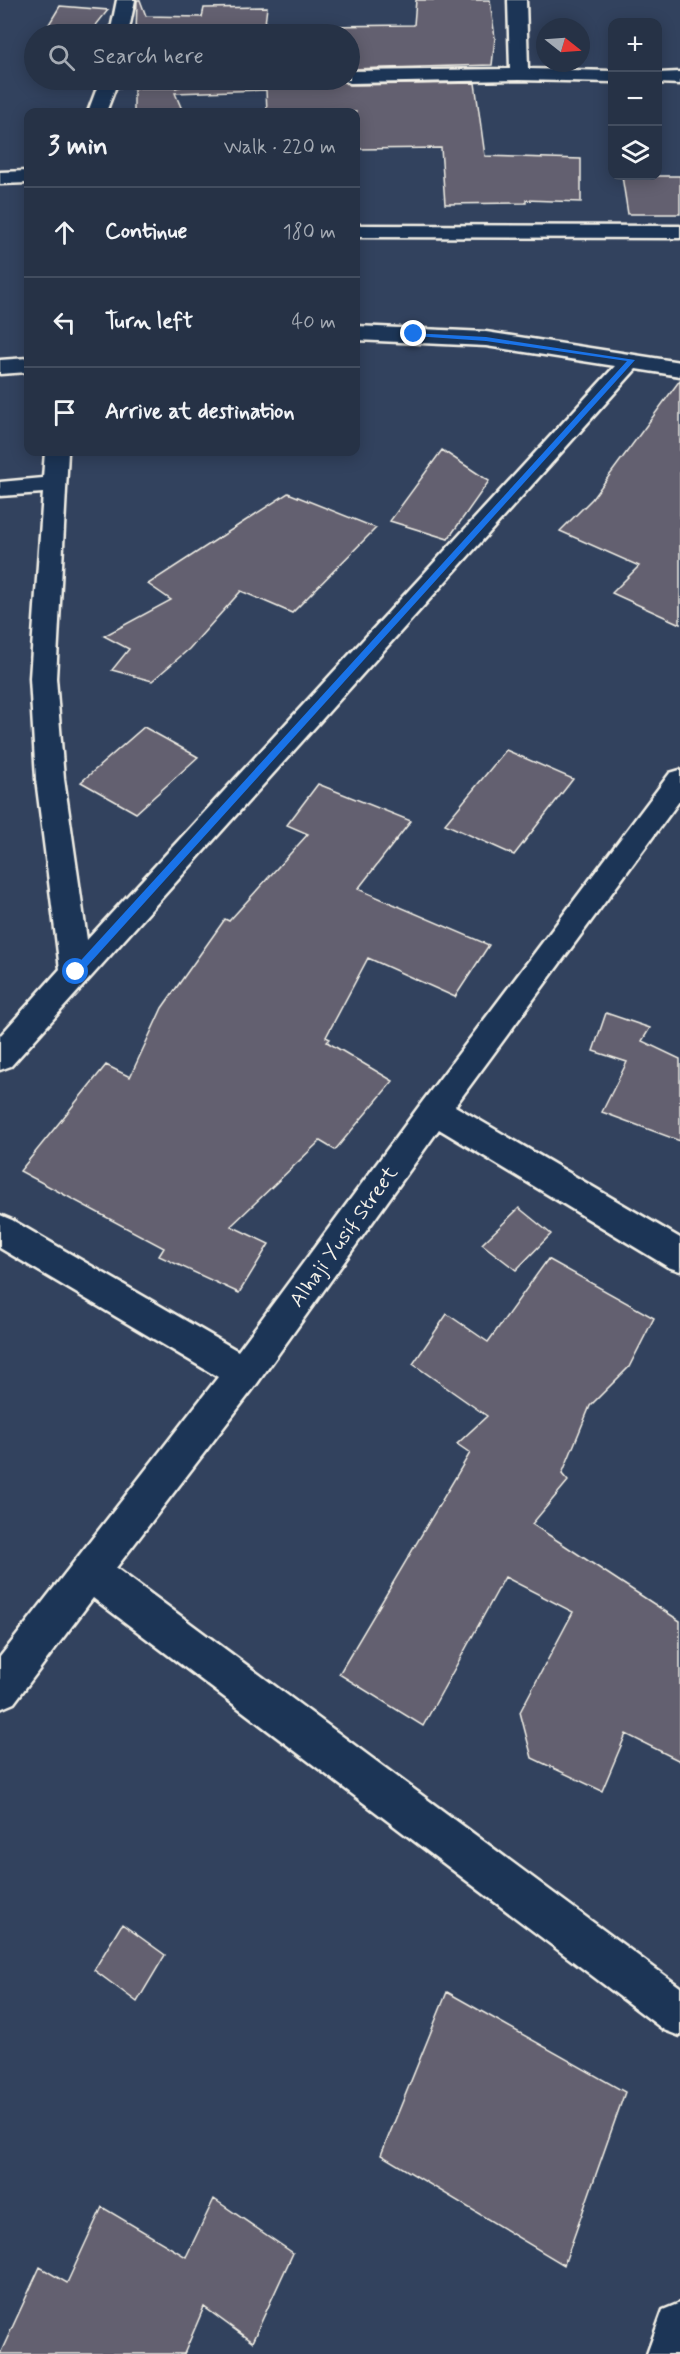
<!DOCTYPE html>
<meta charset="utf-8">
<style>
:root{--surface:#263246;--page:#323e51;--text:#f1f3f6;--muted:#a4aab3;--line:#424d5f}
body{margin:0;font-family:Mynerve,sans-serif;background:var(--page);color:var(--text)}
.controls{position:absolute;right:18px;top:18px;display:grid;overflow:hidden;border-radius:12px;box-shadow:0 3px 15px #0003}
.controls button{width:54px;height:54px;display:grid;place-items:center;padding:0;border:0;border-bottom:2px solid var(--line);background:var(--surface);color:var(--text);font:30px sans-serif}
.compass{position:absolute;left:536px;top:18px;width:54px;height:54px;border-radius:50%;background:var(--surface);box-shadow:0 3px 15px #0003;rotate:107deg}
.stop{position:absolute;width:18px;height:18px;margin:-14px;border:4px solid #1a73e8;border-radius:50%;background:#fff}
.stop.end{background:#1a73e8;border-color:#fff;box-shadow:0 2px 6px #0008}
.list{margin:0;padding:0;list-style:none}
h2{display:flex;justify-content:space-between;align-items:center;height:78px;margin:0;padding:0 24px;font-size:26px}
h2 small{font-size:20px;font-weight:400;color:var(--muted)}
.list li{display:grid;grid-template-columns:39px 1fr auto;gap:18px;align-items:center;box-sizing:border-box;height:90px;padding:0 24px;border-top:2px solid var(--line)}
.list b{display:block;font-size:22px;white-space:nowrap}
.list em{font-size:20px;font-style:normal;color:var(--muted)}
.icon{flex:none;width:33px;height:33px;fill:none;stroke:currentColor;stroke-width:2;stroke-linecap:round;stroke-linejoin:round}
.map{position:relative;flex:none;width:680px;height:2354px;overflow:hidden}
.search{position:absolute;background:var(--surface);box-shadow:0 3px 15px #0003;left:24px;top:24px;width:336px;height:66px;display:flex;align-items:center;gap:15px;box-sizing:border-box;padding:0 21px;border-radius:33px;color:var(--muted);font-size:22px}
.panel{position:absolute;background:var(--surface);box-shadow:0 3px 15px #0003;left:24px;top:108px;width:336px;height:348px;border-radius:12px}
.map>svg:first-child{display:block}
</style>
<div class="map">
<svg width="680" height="2354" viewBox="0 0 680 2354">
<rect width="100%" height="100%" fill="#32425e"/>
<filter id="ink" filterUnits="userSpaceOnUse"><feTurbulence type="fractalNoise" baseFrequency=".0167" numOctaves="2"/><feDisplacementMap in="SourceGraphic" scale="12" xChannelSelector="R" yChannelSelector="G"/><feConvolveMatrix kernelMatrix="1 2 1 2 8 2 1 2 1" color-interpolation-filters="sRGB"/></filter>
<g filter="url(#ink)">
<path fill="#64616f" stroke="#f4f1e8" stroke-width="1.5" d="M137 0H140L146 16 202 17 204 8 267 7 265 24 322 26 414 25 416 0H490L495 38 492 65 350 69V34H136Z
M60 6 108 10 89 34H43Z
M186 80H341L350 85 475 83 485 156 581 159V202L526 200V203L445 204 441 148 356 149V112H267L266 90 175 93 183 112H134V88H176L183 86Z
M622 176H680V214H628Z
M680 380V624L612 593 639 566 560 531 592 499Z
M442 450 489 481 448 539 390 521Z
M288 493 376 528 292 613 241 591 189 649 152 681 112 670 129 649 104 636 171 600 148 584Z
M144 727 198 757 136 813 81 782Z
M506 750 573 779 514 855 445 824Z
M318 784 411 821 358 889 489 945 455 997 368 958 326 1037 330 1039 327 1042 393 1081 335 1150 320 1141 231 1226 269 1244 239 1293 159 1256 164 1248 20 1171 106 1065 130 1077 162 1008 225 919 229 921 308 834 287 825Z
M606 1013 650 1028 642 1041 680 1059V1141L602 1112 627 1062 593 1051Z
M519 1208 551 1234 516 1270 482 1244Z
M548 1259 654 1318 629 1367 590 1406 562 1474 568 1481 532 1524 680 1621V1761L626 1734 602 1791 532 1758 520 1712 573 1612 505 1577 423 1726 339 1674 470 1453 457 1444 487 1416 413 1364 447 1314 488 1342Z
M122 1924 165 1955 137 2002 94 1970Z
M447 1992 625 2092 564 2265 381 2155Z
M214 2199 293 2253 252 2342 204 2307 184 2354H0L40 2267 67 2283 102 2207 186 2257Z"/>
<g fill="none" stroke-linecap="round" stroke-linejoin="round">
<defs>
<path id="minor" d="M117 0H135L128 34H110Z
M508 0H526L528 69 612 71V82L519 80 350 83 343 80H350V71L510 69Z
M680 72V84L658 83V73Z
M100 80H184L182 84 175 86H116L106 112H88Z
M28 171V183L0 184V172Z
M356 225 680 226V238L356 237Z
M356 326 486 332 680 362V376L636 369 11 1066 0 1070V1036L60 969 36 779 30 678 43 493 0 496V482L43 478 45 452H68L56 678 64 779 87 940 615 366 486 346 356 340Z
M28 358V372L0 374V360Z
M680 770V800L455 1106 680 1238V1271L668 1267 439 1129 256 1385 116 1568 680 1987V2036L664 2030 93 1598 14 1703 0 1709V1657L218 1377 0 1248V1215L12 1220 238 1351 423 1101 670 773Z
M680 2303V2354H647L663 2310Z"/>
</defs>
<use href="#minor" stroke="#f4f1e8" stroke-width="5"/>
<use href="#minor" fill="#1d3557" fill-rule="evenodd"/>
</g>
</g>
<path fill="#1a73e8" d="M412 333 486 337 635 360 80 974H73V969L627 361 486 341 414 336Z"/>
<g text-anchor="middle" stroke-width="5" stroke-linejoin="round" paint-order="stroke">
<g font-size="21" fill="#f4f1e8" stroke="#1d3557">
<text transform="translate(343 1236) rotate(-54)" y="7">Alhaji Yusif Street</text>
</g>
</g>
</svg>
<div class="controls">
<button>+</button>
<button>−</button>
<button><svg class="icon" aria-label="layers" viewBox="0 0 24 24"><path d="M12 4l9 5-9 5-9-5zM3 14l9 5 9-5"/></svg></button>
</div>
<svg class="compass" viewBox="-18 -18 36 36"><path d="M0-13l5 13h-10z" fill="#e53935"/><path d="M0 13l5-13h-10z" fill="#a4aab3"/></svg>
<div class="stop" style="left:76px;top:972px"></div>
<div class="stop end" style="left:414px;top:334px"></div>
<div class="search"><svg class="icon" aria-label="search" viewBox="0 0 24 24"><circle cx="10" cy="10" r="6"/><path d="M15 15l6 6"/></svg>Search here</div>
<section class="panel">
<h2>3 min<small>Walk · 220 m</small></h2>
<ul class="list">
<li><svg class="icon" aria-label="ahead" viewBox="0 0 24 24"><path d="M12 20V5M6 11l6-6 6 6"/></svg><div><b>Continue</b></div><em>180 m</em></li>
<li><svg class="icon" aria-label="left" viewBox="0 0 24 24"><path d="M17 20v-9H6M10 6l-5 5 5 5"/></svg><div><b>Turn left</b></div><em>40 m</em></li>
<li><svg class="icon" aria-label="arrive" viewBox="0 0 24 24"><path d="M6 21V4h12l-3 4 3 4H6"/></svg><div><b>Arrive at destination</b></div></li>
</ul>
</section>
</div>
